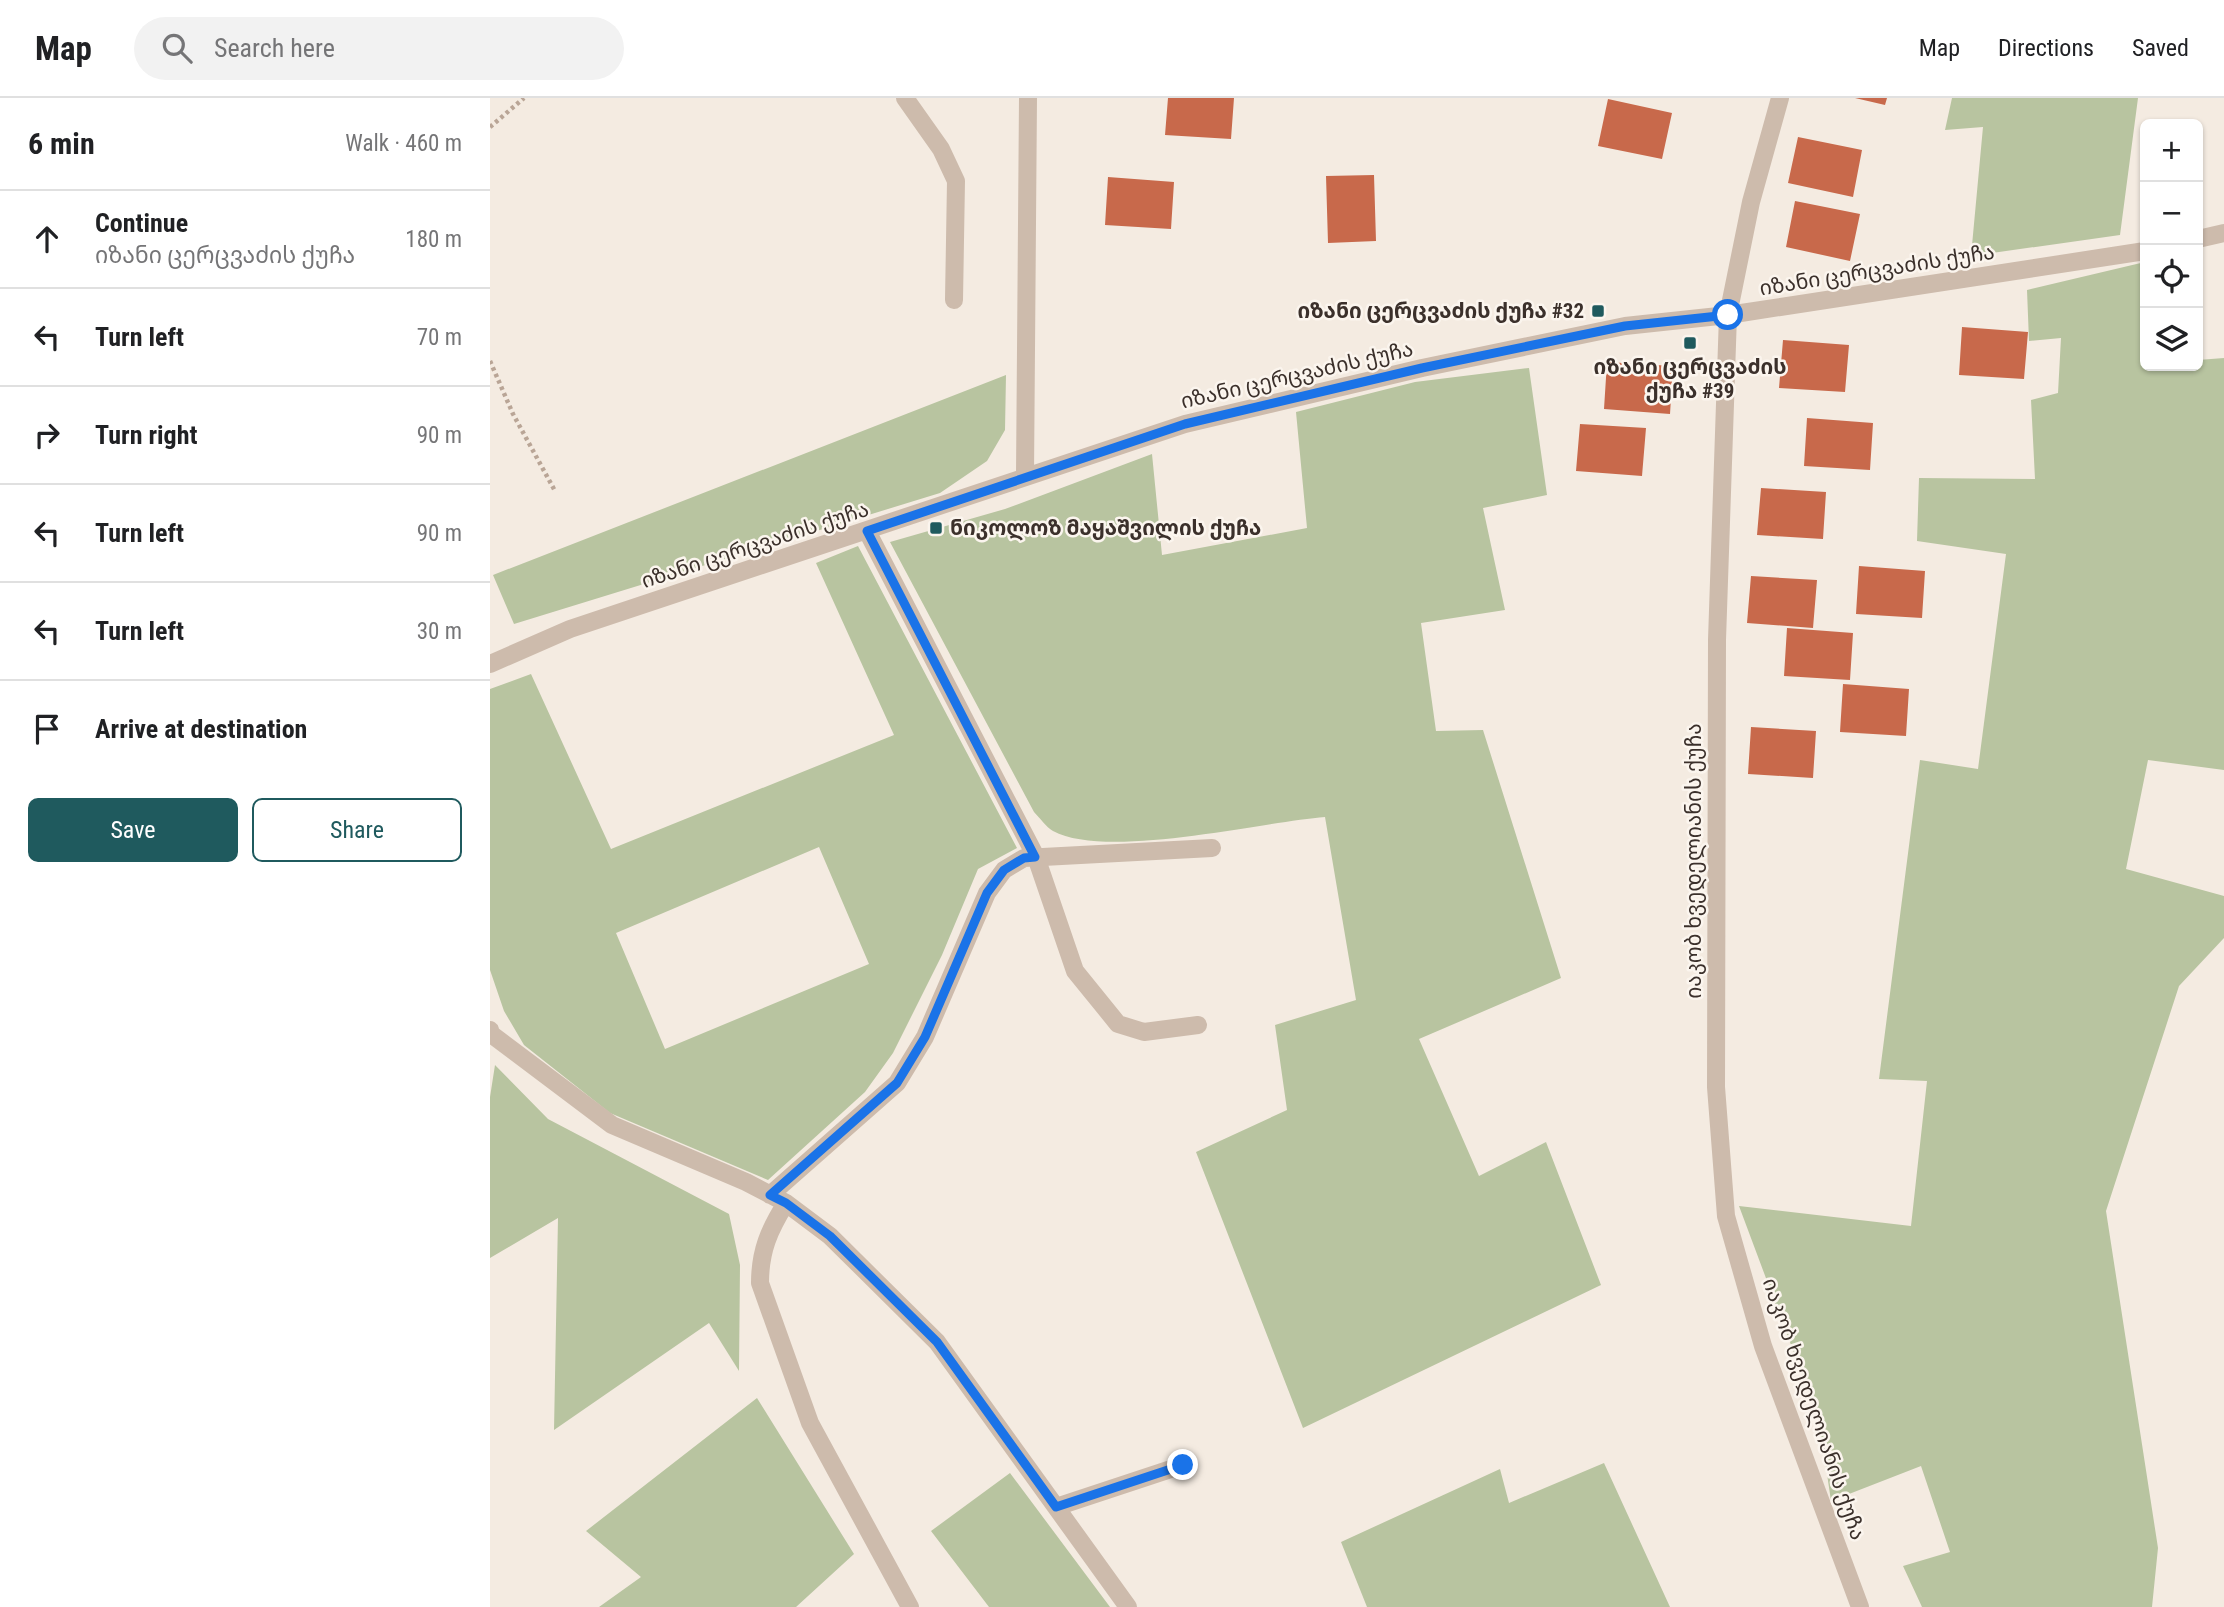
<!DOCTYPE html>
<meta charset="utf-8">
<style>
:root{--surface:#fff;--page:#f2f2f2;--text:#202124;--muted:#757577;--line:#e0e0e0;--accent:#1f5a5e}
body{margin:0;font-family:"Roboto Condensed","Noto Sans Georgian",sans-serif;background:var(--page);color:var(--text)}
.controls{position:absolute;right:21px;top:21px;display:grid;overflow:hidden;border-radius:10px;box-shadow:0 2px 5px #0004}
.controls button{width:63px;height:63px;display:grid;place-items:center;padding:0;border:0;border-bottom:2px solid var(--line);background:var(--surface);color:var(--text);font:35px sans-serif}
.stop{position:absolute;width:21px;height:21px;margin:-16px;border:5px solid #1a73e8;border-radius:50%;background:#fff}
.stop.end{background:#1a73e8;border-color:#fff;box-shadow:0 2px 7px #0008}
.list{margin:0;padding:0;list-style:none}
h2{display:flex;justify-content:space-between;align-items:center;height:91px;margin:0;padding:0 28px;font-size:30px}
h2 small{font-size:23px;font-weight:400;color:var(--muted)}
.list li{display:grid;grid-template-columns:46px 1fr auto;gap:21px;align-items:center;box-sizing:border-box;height:98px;padding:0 28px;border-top:2px solid var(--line)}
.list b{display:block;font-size:26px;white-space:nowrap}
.list p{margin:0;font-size:23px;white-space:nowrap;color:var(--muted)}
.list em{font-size:23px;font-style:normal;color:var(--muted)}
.actions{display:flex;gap:14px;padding:21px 28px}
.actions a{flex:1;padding:16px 0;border:2px solid var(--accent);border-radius:10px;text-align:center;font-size:24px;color:var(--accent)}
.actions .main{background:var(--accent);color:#fff}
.icon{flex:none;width:38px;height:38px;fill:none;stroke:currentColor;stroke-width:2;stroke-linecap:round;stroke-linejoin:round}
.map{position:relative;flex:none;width:1734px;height:1509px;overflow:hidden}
header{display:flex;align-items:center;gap:42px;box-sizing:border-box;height:98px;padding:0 35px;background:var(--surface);border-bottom:2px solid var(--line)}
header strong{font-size:33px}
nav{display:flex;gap:38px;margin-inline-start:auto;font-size:24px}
.search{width:490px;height:63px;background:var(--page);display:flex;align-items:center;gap:18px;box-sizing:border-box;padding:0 24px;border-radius:38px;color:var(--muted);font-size:26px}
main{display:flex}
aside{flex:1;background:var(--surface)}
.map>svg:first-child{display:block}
</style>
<header>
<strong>Map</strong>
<div class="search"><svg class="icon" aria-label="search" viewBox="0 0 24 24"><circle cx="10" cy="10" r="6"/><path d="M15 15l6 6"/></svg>Search here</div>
<nav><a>Map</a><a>Directions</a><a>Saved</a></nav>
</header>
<main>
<aside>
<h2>6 min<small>Walk · 460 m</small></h2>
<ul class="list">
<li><svg class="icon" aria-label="ahead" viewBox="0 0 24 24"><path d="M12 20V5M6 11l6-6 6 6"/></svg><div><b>Continue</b><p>იზანი ცერცვაძის ქუჩა</p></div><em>180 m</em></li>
<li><svg class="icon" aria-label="left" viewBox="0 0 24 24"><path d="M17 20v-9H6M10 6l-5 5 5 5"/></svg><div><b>Turn left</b></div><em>70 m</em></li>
<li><svg class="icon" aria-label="right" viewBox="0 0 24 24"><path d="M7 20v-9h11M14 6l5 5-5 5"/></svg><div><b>Turn right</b></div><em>90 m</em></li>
<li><svg class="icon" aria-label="left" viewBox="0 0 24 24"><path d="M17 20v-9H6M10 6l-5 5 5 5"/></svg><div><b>Turn left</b></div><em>90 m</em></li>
<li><svg class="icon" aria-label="left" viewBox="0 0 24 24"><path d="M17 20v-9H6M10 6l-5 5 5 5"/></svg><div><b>Turn left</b></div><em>30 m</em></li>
<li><svg class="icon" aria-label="arrive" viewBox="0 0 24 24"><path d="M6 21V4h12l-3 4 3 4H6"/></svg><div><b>Arrive at destination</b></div></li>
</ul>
<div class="actions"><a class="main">Save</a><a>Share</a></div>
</aside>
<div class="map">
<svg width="1734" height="1509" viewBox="0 0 1734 1509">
<rect width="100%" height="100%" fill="#f4ebe1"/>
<path fill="#b8c4a0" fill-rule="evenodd" d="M1462 0H1648L1630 137 1481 158 1493 29 1455 32Z
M1655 164V268H1708V262L1734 260V672L1658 662 1636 771 1734 798V840L1689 888 1616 1113 1668 1450 1662 1509H1432L1413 1468 1460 1454 1431 1368 1341 1403 1329 1322 1249 1108 1421 1128 1437 983 1389 981 1430 662 1488 671 1516 456 1427 443 1429 380 1545 381 1541 302 1568 295 1571 240 1539 243 1537 192Z
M1039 270 1057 397 993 410 1015 512 931 525 946 633 993 632 1071 880 929 941 989 1078 1056 1044 1111 1187 813 1330 706 1054 797 1012 785 927 866 902 835 719C771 724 617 762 563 733 556 729 550 720 544 714L400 444 515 411 662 356 672 457 817 430 806 314 925 284Z
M516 277 515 332 497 363 450 395 24 526 3 477Z
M368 448 527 750 488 771 452 857 403 955 375 994 278 1082 120 1015 34 947 14 913 0 872V591L41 576 121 751 404 637 326 465ZM329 749 379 866 175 951 126 835Z
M5 967 58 1021 239 1116 250 1167 249 1273 219 1225 64 1332 68 1120 0 1160V999Z
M267 1300 364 1456 306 1509H109L151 1479 96 1433Z
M1114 1365 1180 1509H877L851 1444 1010 1371 1019 1405Z
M520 1375 620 1509H499L441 1433Z"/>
<path fill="#c8694b" d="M678 0H744L741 41 675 37Z
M1365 0H1397L1395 7Z
M1118 1 1182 15 1172 61 1108 48Z
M1308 39 1372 52 1363 99 1298 85Z
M884 77 886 143 838 145 836 78Z
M618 79 684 84 681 131 615 127Z
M1305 103 1370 116 1360 163 1296 149Z
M1472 229 1538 234 1534 281 1469 277Z
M1293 242 1359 247 1355 294 1289 290Z
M1117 264 1183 268 1180 316 1114 311Z
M1317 320 1383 325 1380 372 1314 368Z
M1090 326 1156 330 1152 378 1086 373Z
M1271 390 1336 394 1333 441 1267 437Z
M1369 468 1435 473 1432 520 1366 516Z
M1261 478 1327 482 1323 530 1257 525Z
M1297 530 1363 535 1360 582 1294 578Z
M1353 586 1419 591 1416 638 1350 634Z
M1261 629 1326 633 1323 680 1258 676Z"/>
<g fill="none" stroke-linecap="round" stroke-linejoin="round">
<path stroke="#b9a596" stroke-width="4.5" stroke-dasharray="3.5 3.5" stroke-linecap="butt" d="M0 29 34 0
M0 263 23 316 65 393"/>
<path stroke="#cdbbac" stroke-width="18" d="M415 0 451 51 466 83 464 202
M1290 0 1261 104 1238 217 1227 542 1226 989 1236 1118 1273 1248 1370 1509
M1708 141 1734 135
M535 377 538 0
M377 433 546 759 585 873 628 926 654 934 708 927
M0 566 80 531 695 326 932 270 1135 228 1238 217 1655 153
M0 932 1 936 122 1027 256 1084 296 1105 340 1138 447 1244 638 1509
M280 1097 407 985 435 939 497 795 514 772 534 760 722 750
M296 1105C279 1132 270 1153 270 1185L320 1325 420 1509
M566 1409 693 1367"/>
</g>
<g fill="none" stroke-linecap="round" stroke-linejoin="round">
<path stroke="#1a73e8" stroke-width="9" d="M693 1367 566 1409 447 1244 340 1138 296 1105 280 1097 407 985 435 939 497 795 514 772 534 760 545 759 377 433 695 326 932 270 1135 228 1238 217"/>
</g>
<g fill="#1f5a5e" stroke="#fbf5ee" stroke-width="2.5">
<rect x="1101" y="206" width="14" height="14" rx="3.5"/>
<rect x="1193" y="238" width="14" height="14" rx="3.5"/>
<rect x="439" y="423" width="14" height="14" rx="3.5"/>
</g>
<g text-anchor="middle" stroke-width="5" stroke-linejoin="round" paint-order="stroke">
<g font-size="21" fill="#3b302b" stroke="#fbf5ee">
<text transform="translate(1387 172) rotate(-9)" y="7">იზანი ცერცვაძის ქუჩა</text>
<text transform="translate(807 277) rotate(-13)" y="7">იზანი ცერცვაძის ქუჩა</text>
<text transform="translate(265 447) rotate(-18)" y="7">იზანი ცერცვაძის ქუჩა</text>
<text transform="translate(1204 763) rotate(-90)" y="7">იაკობ ხვედელიანის ქუჩა</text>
<text transform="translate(1324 1311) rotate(71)" y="7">იაკობ ხვედელიანის ქუჩა</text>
</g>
<g font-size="21" font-weight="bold" fill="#3b302b" stroke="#fbf5ee" text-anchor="end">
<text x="1094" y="220">იზანი ცერცვაძის ქუჩა #32</text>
<text x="1200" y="276" text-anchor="middle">იზანი ცერცვაძის<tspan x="1200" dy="24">ქუჩა #39</tspan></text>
<text x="460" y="437" text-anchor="start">ნიკოლოზ მაყაშვილის ქუჩა</text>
</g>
</g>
</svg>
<div class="controls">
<button>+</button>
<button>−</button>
<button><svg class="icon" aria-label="locate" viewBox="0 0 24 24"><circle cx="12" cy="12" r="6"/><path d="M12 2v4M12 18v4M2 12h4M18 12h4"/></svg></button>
<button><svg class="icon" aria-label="layers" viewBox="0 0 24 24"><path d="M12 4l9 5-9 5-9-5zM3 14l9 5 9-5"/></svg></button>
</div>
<div class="stop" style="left:1238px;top:217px"></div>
<div class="stop end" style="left:693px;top:1367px"></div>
</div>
</main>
